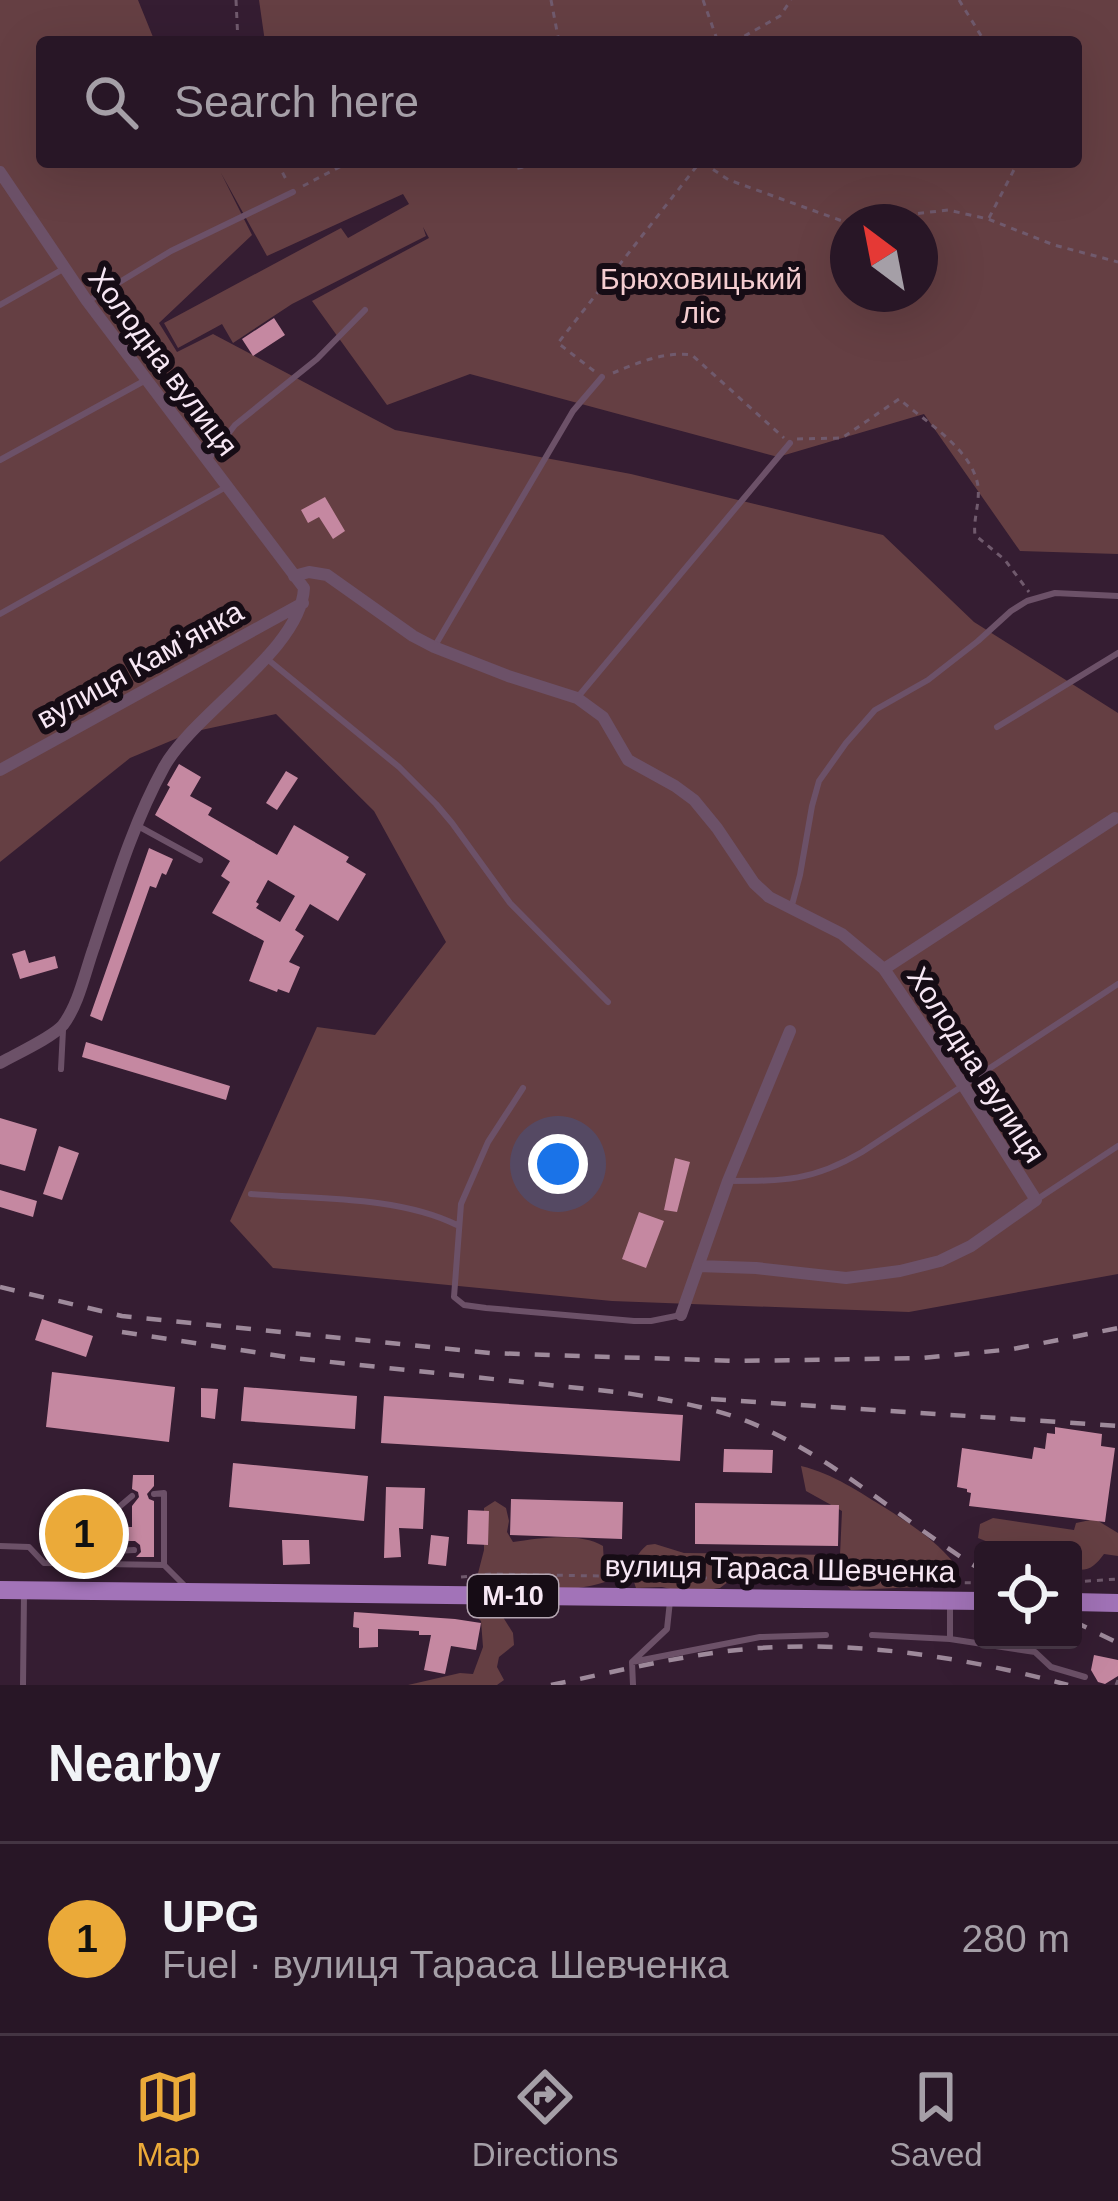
<!DOCTYPE html>
<meta charset="utf-8">
<style>
:root{--surface:#281626;--page:#301f2e;--text:#f1f3f6;--muted:#a59fa7;--line:#443543;--accent:#ebaa39}
body{margin:0;font-family:Arial,sans-serif;background:var(--page);color:var(--text)}
.controls{position:absolute;right:36px;bottom:36px;display:grid;overflow:hidden;border-radius:12px;box-shadow:0 12px 48px #0002}
.controls button{width:108px;height:108px;display:grid;place-items:center;padding:0;border:0;border-bottom:3px solid var(--line);background:var(--surface);color:var(--text);font:60px sans-serif}
.compass{position:absolute;left:830px;top:204px;width:108px;height:108px;border-radius:50%;background:var(--surface);box-shadow:0 12px 48px #0002;rotate:328deg}
.you{position:absolute;left:558px;top:1164px;width:42px;height:42px;margin:-30px;border:9px solid #fff;border-radius:50%;background:#1a73e8;box-shadow:0 0 0 18px #1a73e833}
.badge{display:grid;place-items:center;width:78px;height:78px;border-radius:50%;background:var(--accent);color:#111;font-size:39px;font-weight:700}
.pin{position:absolute;translate:-50% -50%;border:6px solid #fff;box-shadow:0 3px 12px #0006}
.list{margin:0;padding:0;list-style:none}
h2{display:flex;justify-content:space-between;align-items:center;height:156px;margin:0;padding:0 48px;font-size:51px}
h2 small{font-size:39px;font-weight:400;color:var(--muted)}
.list li{display:grid;grid-template-columns:78px 1fr auto;gap:36px;align-items:center;box-sizing:border-box;height:192px;padding:0 48px;border-top:3px solid var(--line)}
.list b{display:block;font-size:45px;white-space:nowrap}
.list p{margin:0;font-size:39px;white-space:nowrap;color:var(--muted)}
.list em{font-size:39px;font-style:normal;color:var(--muted)}
.icon{flex:none;width:66px;height:66px;fill:none;stroke:currentColor;stroke-width:2;stroke-linecap:round;stroke-linejoin:round}
.map{position:relative;flex:none;width:1118px;height:1685px;overflow:hidden}
.search{position:absolute;background:var(--surface);box-shadow:0 12px 48px #0002;left:36px;right:36px;top:36px;height:132px;display:flex;align-items:center;gap:30px;box-sizing:border-box;padding:0 42px;border-radius:12px;color:var(--muted);font-size:45px}
.sheet{height:348px;background:var(--surface)}
nav{display:flex;justify-content:space-around;align-items:center;box-sizing:border-box;height:168px;border-top:3px solid var(--line);background:var(--surface);font-size:33px;color:var(--muted)}
nav a{display:grid;justify-items:center;gap:6px}
nav .on{color:var(--accent)}
.map>svg:first-child{display:block}
</style>
<div class="map">
<svg width="1118" height="1685" viewBox="0 0 1118 1685">
<rect width="100%" height="100%" fill="#351d32"/>
<path fill="#653f43" fill-rule="evenodd" d="M0 0H138L155 42H42V162H1076V42H265L259 0H1118V554L1020 551 924 414 778 457 470 374 387 405 312 301 429 238 423 227 426 236 292 304 233 343 222 324 178 348 164 323 341 228 348 238 409 204 403 194 267 256 221 173 252 235 159 323 177 352 213 334 395 430 631 474 883 535 974 622 1118 713V1274L909 1312 612 1301 273 1268 230 1221 317 1027 375 1035 446 942 374 811 276 714 192 732 130 758 0 862ZM848 222H920V294H848Z
M801 1466C834 1474 859 1492 887 1509 913 1526 934 1539 954 1563L951 1574 942 1586 851 1590 846 1584 827 1576 733 1578 720 1588 687 1593 662 1587 636 1588C630 1572 633 1556 647 1545L655 1544 684 1553 840 1555 842 1511 806 1491Z
M495 1501 506 1508 509 1521 507 1532 513 1542C540 1538 580 1532 603 1546L605 1582C566 1595 516 1589 475 1585L484 1550V1508Z
M993 1518 1074 1530 1076 1523 1095 1519 1118 1533V1556L1104 1554C1095 1566 1089 1572 1073 1569V1550H1008L978 1538 980 1524Z
M482 1611 501 1614 513 1633 514 1645 499 1657 497 1667 504 1680 497 1685H408L460 1673 473 1674 483 1647 481 1621 474 1614Z"/>
<path fill="#c588a1" fill-rule="evenodd" d="M274 318 285 335 253 356 242 339Z
M325 497 345 531 333 539 319 517 308 523 301 510Z
M179 764 201 777 190 796 212 808 208 815 277 855 294 825 349 857 346 862 366 874 338 921 310 904 295 930 304 936 289 962 300 967 289 993 278 989 277 992 249 981 264 941 212 913 230 882 221 876 230 861 155 815 170 787 167 785ZM268 880 295 896 280 922 256 908 259 904 256 902Z
M286 771 298 778 277 810 266 803Z
M149 848 173 859 166 875 162 873 156 888 150 886 102 1021 90 1016Z
M25 950 29 963 55 956 58 968 20 979 12 954Z
M86 1042 230 1086 226 1100 82 1057Z
M0 1118 37 1129 25 1171 0 1164Z
M59 1146 79 1153 62 1200 43 1194Z
M675 1158 690 1162 677 1212 664 1210Z
M0 1190 37 1201 33 1217 0 1207Z
M639 1212 664 1221 646 1268 622 1259Z
M42 1319 93 1336 86 1357 35 1340Z
M52 1372 175 1387 169 1442 46 1427Z
M244 1387 357 1396 355 1429 241 1421Z
M201 1388 218 1389 215 1419 201 1417Z
M384 1396 683 1415 680 1461 381 1443Z
M1055 1427 1102 1434 1101 1446 1115 1448 1105 1522 969 1506 971 1493 967 1492V1489L957 1487 962 1448 1032 1459 1034 1447 1045 1449 1047 1433 1055 1434Z
M724 1449 773 1450 772 1473 723 1472Z
M233 1463 368 1476 364 1521 229 1507Z
M133 1475H154V1486L147 1494 149 1499 154 1501V1557H136L141 1552 140 1545 135 1541H123L118 1534 124 1527H132V1506L139 1497 138 1492 132 1489Z
M386 1487 425 1488 423 1529 399 1528 401 1557 384 1558Z
M511 1499 623 1502 622 1539 510 1535Z
M695 1503 839 1505 838 1546 695 1544Z
M468 1510 489 1511 488 1545 467 1544Z
M98 1522 100 1526 109 1527 114 1534 108 1541H101V1550L67 1551 66 1523Z
M431 1535 449 1537 446 1566 428 1564Z
M282 1540H309L310 1564 283 1565Z
M354 1612 455 1619 481 1623 476 1650 451 1646 445 1674 424 1670 431 1635H419V1631L378 1629V1647L359 1648V1628L353 1627Z
M1094 1655 1118 1660V1676L1105 1684 1098 1682 1091 1670Z"/>
<g fill="none" stroke-linecap="round" stroke-linejoin="round">
<path stroke="#705a6d" stroke-width="3" stroke-dasharray="6 6" stroke-linecap="butt" d="M236 0 238 42
M551 0 559 42
M703 0 718 42
M959 0 985 42
M734 42 780 16 791 0
M277 162 288 183
M509 162 514 169 545 162
M703 163 729 180 845 222 948 210 988 219 1054 245 1118 262
M303 186 349 162
M989 218 1018 162
M594 371 558 343 700 162
M613 373C637 363 665 351 692 355L784 438
M797 439 842 438 899 399C926 422 972 449 978 486 980 503 973 519 975 535L1005 560 1029 592
M461 1577 491 1574 983 1583
M1073 1582 1118 1579
M1116 1685 1118 1680"/>
<path stroke="#6c5168" stroke-width="6" d="M90 300 171 251 293 192
M0 305 65 268
M0 460 144 381
M208 460 235 425 317 359 365 310
M0 614 226 487
M436 644 573 411 602 377
M266 658 399 767 436 804 452 823 510 903 608 1002
M577 698 790 443
M997 727 1118 653
M138 826 200 860
M792 905 800 875 812 806 819 781 846 743 875 710 928 680 978 641 1011 611 1027 601 1055 593 1118 596
M61 1069 63 1030
M523 1088 488 1142 461 1204 454 1297 464 1305 486 1308 634 1321H651L681 1315
M728 1181C784 1181 813 1181 862 1152L1118 984
M251 1194C316 1199 399 1196 457 1225
M1036 1200 1118 1146
M154 1494 164 1493V1565
M116 1527 119 1507 132 1496
M0 1546 29 1547 44 1563 164 1565 185 1586
M114 1551 134 1550
M109 1564 116 1541
M872 1635 950 1639V1604
M950 1639 1035 1652 1051 1667 1085 1677
M632 1662 760 1637 826 1635
M23 1685 24 1594
M633 1685 632 1662 667 1629 670 1601"/>
<path stroke="#6c5168" stroke-width="12" d="M0 172 87 301 304 588C301 650 194 713 164 767 133 823 114 887 94 947 85 972 79 1004 63 1025 53 1037 16 1054 0 1063
M294 576 309 572 327 575 413 636 434 647 508 676 577 698 603 717 628 760 675 786 694 800 717 828 754 883 769 897 842 934 884 969 963 1085 1036 1200 971 1246 940 1261 900 1271 846 1278 756 1268 698 1266
M0 770 303 603
M884 969 1115 818
M681 1315 728 1181 790 1031"/>
<path stroke="#a273b8" stroke-width="18" d="M0 1590 983 1601
M1073 1602 1118 1603"/>
<path stroke="#9e8a9b" stroke-width="4.5" stroke-dasharray="15 15" stroke-linecap="butt" d="M0 1287 122 1316 490 1353 736 1361 923 1358 1013 1349 1118 1328
M122 1332 293 1358 626 1393C672 1401 720 1408 763 1428 842 1464 909 1526 983 1571
M711 1399 1118 1426
M1073 1621 1118 1643
M551 1685C619 1671 689 1653 759 1648 861 1641 969 1658 1068 1685"/>
</g>
<g text-anchor="middle" stroke-width="12" stroke-linejoin="round" paint-order="stroke">
<rect fill="#160c15" stroke="#b4a5b1" stroke-width="3" x="468" y="1575" width="90" height="42" rx="9"/>
<g font-size="27" font-weight="bold" fill="#f7e7f4">
<text x="513" y="1605">М-10</text>
</g>
<g font-size="30" fill="#f4cdd0" stroke="#160c15">
<text x="701" y="289">Брюховицький<tspan x="701" dy="34">ліс</tspan></text>
</g>
<g font-size="30" fill="#f7e7f4" stroke="#160c15">
<text transform="translate(163 362) rotate(53)" y="10">Холодна вулиця</text>
<text transform="translate(140 665) rotate(-29)" y="10">вулиця Камʼянка</text>
<text transform="translate(976 1065) rotate(57)" y="10">Холодна вулиця</text>
<text transform="translate(780 1569) rotate(1)" y="10">вулиця Тараса Шевченка</text>
</g>
</g>
</svg>
<div class="controls">
<button><svg class="icon" aria-label="locate" viewBox="0 0 24 24"><circle cx="12" cy="12" r="6"/><path d="M12 2v4M12 18v4M2 12h4M18 12h4"/></svg></button>
</div>
<svg class="compass" viewBox="-18 -18 36 36"><path d="M0-13l5 13h-10z" fill="#e53935"/><path d="M0 13l5-13h-10z" fill="#a59fa7"/></svg>
<div class="you"></div>
<div class="pin badge" style="left:84px;top:1534px">1</div>
<div class="search"><svg class="icon" aria-label="search" viewBox="0 0 24 24"><circle cx="10" cy="10" r="6"/><path d="M15 15l6 6"/></svg>Search here</div>
</div>
<section class="sheet">
<h2>Nearby<small></small></h2>
<ul class="list">
<li><span class="badge">1</span><div><b>UPG</b><p>Fuel · вулиця Тараса Шевченка</p></div><em>280 m</em></li>
</ul>
</section>
<nav>
<a class="on"><svg class="icon" aria-label="map" viewBox="0 0 24 24"><path d="M3 6l6-2 6 2 6-2v14l-6 2-6-2-6 2zM9 4v14M15 6v14"/></svg>Map</a>
<a><svg class="icon" aria-label="directions" viewBox="0 0 24 24"><path d="M12 3l9 9-9 9-9-9zM9 14v-3h6M13 9l2 2-2 2"/></svg>Directions</a>
<a><svg class="icon" aria-label="saved" viewBox="0 0 24 24"><path d="M7 4h10v16l-5-4-5 4z"/></svg>Saved</a>
</nav>
